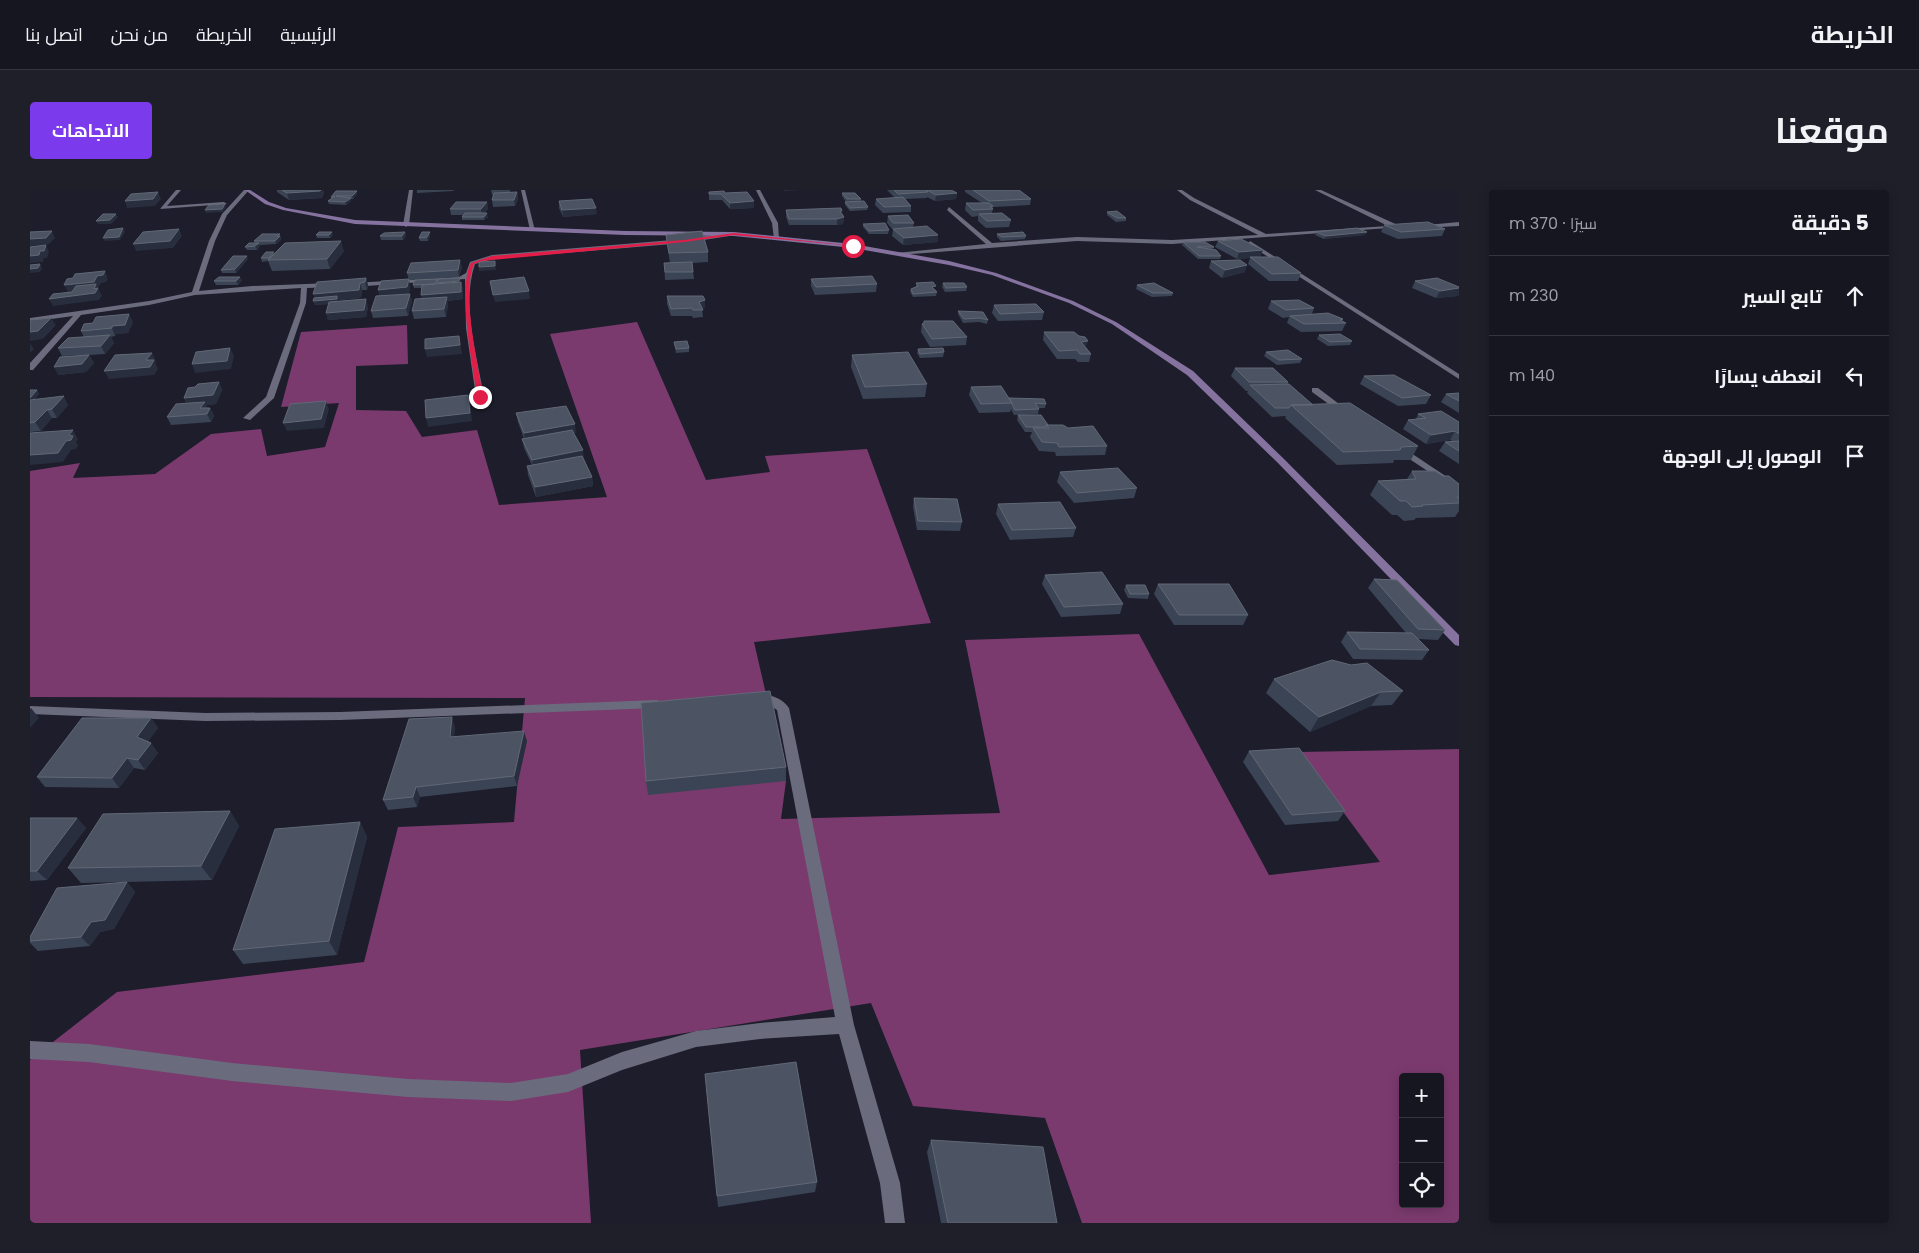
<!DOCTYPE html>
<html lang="ar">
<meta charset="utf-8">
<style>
:root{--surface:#161621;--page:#1f1f2a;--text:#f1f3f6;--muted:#9e9fa5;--line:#35353f;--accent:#7c3aed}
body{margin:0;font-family:Poppins,Cairo,sans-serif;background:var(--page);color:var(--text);direction:rtl}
.controls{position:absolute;right:15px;bottom:15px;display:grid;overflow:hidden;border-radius:5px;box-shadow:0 2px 12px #0003}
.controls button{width:45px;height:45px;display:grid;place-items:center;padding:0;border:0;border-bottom:1px solid var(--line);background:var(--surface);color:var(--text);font:25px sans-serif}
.stop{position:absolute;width:15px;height:15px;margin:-11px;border:4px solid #e11d48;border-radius:50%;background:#fff}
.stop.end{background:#e11d48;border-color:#fff;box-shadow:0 1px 5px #0008}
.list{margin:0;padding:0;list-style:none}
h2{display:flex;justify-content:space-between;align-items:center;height:65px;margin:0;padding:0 20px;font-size:21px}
h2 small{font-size:16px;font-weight:400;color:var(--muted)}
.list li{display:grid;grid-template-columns:32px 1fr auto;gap:15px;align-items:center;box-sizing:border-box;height:80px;padding:0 20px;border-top:1px solid var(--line)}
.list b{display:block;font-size:19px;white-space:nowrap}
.list em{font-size:16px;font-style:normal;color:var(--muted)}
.icon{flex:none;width:28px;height:28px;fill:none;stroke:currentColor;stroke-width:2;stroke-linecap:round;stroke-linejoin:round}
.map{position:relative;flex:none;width:1429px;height:1033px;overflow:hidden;direction:ltr;border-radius:5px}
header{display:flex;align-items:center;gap:30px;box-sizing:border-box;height:70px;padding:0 25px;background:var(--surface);border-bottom:1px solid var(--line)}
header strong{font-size:24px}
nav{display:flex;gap:28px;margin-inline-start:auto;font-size:18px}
.intro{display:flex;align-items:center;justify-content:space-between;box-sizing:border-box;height:120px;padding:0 30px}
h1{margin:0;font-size:35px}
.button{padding:12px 22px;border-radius:5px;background:var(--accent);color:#fff;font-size:18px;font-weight:700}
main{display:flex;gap:30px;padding:0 30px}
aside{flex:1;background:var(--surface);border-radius:5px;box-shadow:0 2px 12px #0003}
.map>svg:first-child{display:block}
</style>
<header>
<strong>الخريطة</strong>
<nav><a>الرئيسية</a><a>الخريطة</a><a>من نحن</a><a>اتصل بنا</a></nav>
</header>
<div class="intro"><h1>موقعنا</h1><a class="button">الاتجاهات</a></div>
<main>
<aside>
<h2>5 دقيقة<small>سيرًا · 370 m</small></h2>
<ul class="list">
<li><svg class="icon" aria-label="ahead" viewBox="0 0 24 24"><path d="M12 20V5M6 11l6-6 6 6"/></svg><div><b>تابع السير</b></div><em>230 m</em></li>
<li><svg class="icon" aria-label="left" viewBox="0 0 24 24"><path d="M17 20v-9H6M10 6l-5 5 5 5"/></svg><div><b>انعطف يسارًا</b></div><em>140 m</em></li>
<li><svg class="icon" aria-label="arrive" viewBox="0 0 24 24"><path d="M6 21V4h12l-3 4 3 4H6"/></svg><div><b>الوصول إلى الوجهة</b></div></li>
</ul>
</aside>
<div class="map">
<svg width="1429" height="1033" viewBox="0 0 1429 1033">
<rect width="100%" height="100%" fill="#1d1d2c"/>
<path fill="#7b3a6e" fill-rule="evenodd" d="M607 132 676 290 740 282 735 266 837 259 901 433 724 452 756 591 751 629 970 623 935 450 1109 444 1239 685 1350 672 1269 562 1429 559V1033H1052L1015 928 883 916 841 813 550 860 561 1033H0V870L87 802 334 772 368 637 484 632 495 508 0 507V281L50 273 43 288 125 284 181 244 231 239 237 266 295 257 309 213 251 217 271 142 377 135 378 174 326 176V220L376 221 392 247 447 240 469 315 577 307 520 144ZM1373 887H1410V1014H1373Z"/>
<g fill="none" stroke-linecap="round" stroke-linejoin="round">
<path fill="#6b6b7e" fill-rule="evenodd" d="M146 0H151L137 16 194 12 197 14 130 19Z
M214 0H219L197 25 185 51 169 101 222 96 302 93 305 95 302 97 277 98 276 113 244 208 220 230 213 228 236 207 270 113 271 98 165 105 119 115 51 125 3 180H0V173L43 126 0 132V128L119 111 162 102 179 51 192 24Z
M379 0H383L379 35 376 37 373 35Z
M491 0H495L505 41 500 40Z
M726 0H730L748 33 749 50 744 49 742 33Z
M1147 0H1152L1164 8 1236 44 1358 36 1285 0H1291L1372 37 1142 54 1047 51 869 65 866 63 956 54 917 20 919 17 962 53 1047 47 1142 50 1228 45 1160 10Z
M1429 32V36L1389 38 1386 36Z
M704 42 706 45 654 53 463 69 445 74C431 115 447 165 454 207L450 209 446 207 436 138 435 89 322 97 319 95 322 93 429 87 436 83 440 72 462 65 654 49Z
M1220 51 1429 184V189L1218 54Z
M1282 198H1288L1321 223 1314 225 1282 202Z
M1369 255 1429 295V302L1366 260 1365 258Z
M724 505C737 504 751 506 759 518L824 835 870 993 875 1033H855L850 993 809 844 730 849 666 857 592 880 538 902 481 911 378 907 202 891 59 872 0 869V851L59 854 202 873 378 889 481 893 538 884 592 862 666 841 730 833 805 827 747 520 738 514 720 512 718 509Z
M627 510 633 514 627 518 310 530 175 531 0 524V516L175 523 310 522Z"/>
<path fill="#85729f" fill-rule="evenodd" d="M215 0H220L239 12 256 18 325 30 595 41 704 42 823 54 919 71 966 83 1043 111 1086 132 1163 181 1253 268 1429 445V456L1425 455 1247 272 1157 185 1082 134 1039 113 962 85 919 75 823 58 704 46 595 45 325 34 253 20 235 14Z"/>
</g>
<path fill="#3b4454" d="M247 0H293L294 3 292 8 259 10 247 2Z
M387 0H423L424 1 387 3Z
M461 0H480V2H487L488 9 485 16 463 17 462 10 464 4 462 5Z
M857 0H921L927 3 926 9 905 11 897 7V8L875 9 881 16V22L853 23 845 15 846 9 865 8Z
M935 0H990V1L1001 9 1000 15 963 17 962 24 981 30 979 37 956 38 948 31V26L942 27 935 20 936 13H952L935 2Z
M679 2 695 3 724 18 700 19 692 10H679Z
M812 3 831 9V11L838 17 837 20 820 21 815 15V12H816L812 6Z
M327 4 323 9H321V11L316 15 299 14 298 11 302 8 301 7Z
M529 11 567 24 533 27 529 18Z
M457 12 458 19 454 23 458 27 454 30H432V27L433 25H421L420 19Z
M756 20 811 24 814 27 813 34 807 35H759L756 27Z
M1077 22 1096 28V31L1086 32 1077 25Z
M858 26 884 33 883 37 908 45V52L873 55 862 46 863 40 857 33Z
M833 34 859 40 858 44H839L833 37Z
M1354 35 1415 39 1412 46 1368 49 1351 42Z
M289 42 303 45 300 48H287L286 45Z
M375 42 376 46 373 50H351L350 46Z
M400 42V46L398 51H390L389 48Z
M1286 42 1335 45 1294 49 1285 45Z
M967 44 996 46 995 49 971 51 967 47Z
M636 45 678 62V72L662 73 664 89 635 90 634 73H640L637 55Z
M251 47V50L246 54 230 55V56L227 60H217L215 57 225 53 224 51Z
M1188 51 1233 60 1230 67 1271 83 1268 91H1239L1218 74 1220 68 1207 69 1185 57Z
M1153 52 1184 57 1183 59 1191 66 1190 69H1168L1152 55Z
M314 61 300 79 242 81 238 71 232 72 231 68 245 63Z
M218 69 206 83H192L191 80Z
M1181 71 1215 82 1192 88 1179 78Z
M432 77 429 87 386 90 407 89V92H431L433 99V109L417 111 418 115 416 127 384 129 382 121 392 109 391 98H384L383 95 385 90H379L377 83Z
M336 88 338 95 337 100H332L331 108 308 110V112L338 117 336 127 298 130 296 123 299 114 285 115 283 111Z
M781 89 847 94 846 102 785 105 781 96Z
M212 90 208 95H186L184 91Z
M1385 91 1429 97V104L1428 106 1406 108 1382 98Z
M886 93 906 100H905L907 102 906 106 883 107 880 102 881 99 886 97Z
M913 93 937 97 936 101 915 102 912 97Z
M1107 95 1143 103 1142 106 1122 107 1106 99Z
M380 96 379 104 382 111 378 126 343 128 341 121 350 106Z
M637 106 675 110V118H672L673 127 663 128 662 126H641L637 114Z
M1241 111 1284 118 1282 124 1313 129 1312 131 1316 133 1312 141 1271 142 1257 133 1259 127 1253 128 1238 119Z
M964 115 1014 122 1012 130 968 131 962 123Z
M928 121 958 130 957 134 949 132 933 133 928 124Z
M894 131 937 147 936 155 900 157 891 142 892 134 894 133Z
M103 132 98 143 86 144 85 146 81 147 84 153 75 164 59 165 64 173 56 182 28 185 56 165 32 166 28 158 54 147 51 141Z
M1014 142 1049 146 1056 157 1061 164 1059 172H1048L1045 169H1027L1013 150Z
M1289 145 1322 151 1320 155 1298 156 1287 149Z
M644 152 659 158V162L646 163Z
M888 159 914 162 913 167 890 168 887 163Z
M1236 162 1272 169 1270 173 1247 175 1234 166Z
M822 165 897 194 895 207 833 209 821 177Z
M1205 178 1258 192V194L1283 215 1388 256 1381 270H1364L1363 273 1307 275 1255 228 1256 226 1242 227 1217 203 1218 201H1216L1201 186Z
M1334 186 1401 205 1396 214 1368 216 1330 194Z
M189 192 192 200 186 214 176 215 177 218H180L184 226 181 232 141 235 137 227 156 213 154 208 165 197Z
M941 197 979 208 1016 214 1015 218H1008L1009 219 1008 224 984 225 981 219 980 222 949 223 939 205Z
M0 200H7L9 204 4 210 38 215 27 228H22L11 241 0 242Z
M1429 203V223L1411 212 1416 204Z
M486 223 546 243H543L554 269 562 287 563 296 506 307 498 285 497 276 502 275 494 258 492 249H494L488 232Z
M1388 224 1429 232V274L1409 261 1415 252 1422 251 1420 250 1396 254 1373 239 1378 230 1386 229Z
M988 225 1018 235 1038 238 1077 256 1075 265 1026 266 1025 262 1009 261 1000 247 1002 242H995L987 230Z
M1382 281 1413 286 1429 294V321L1425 327 1386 328 1384 330 1374 331 1367 325H1362L1340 305 1348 291 1377 289Z
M1030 282 1107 298 1104 308 1044 313 1027 292Z
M884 308 932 332 930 341 887 340 883 317Z
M968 314 1046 338 1043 347 980 350 966 324Z
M1015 385 1093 414 1090 424 1031 427 1012 394Z
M1344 389 1415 440 1408 450 1388 449 1399 460 1392 470 1323 469 1311 452 1317 442 1376 443 1338 398Z
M1128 394 1218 425 1213 435H1144L1124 404Z
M1096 395 1119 404 1118 409 1098 408 1094 400Z
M1244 489 1373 501 1362 515 1341 516 1280 542 1236 503Z
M121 528 128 538 118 551 121 553 128 563 115 580 104 578 89 598 15 597 7 587Z
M425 537 424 546 497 551 487 596 390 607 387 617 358 620 353 610Z
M1219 561 1315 621 1308 631 1255 635 1213 572Z
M756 577V591L618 605 616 591Z
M200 621 209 636 182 690 51 693 38 678Z
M0 628H47L56 638 17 690 0 691Z
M330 632 337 647 307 765 213 774 203 760Z
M97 692 105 702 84 739 70 742 60 756 8 761 0 753V747Z
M676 897 787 992 785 1002 688 1017Z
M901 950 1027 1033H911L897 962Z"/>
<path fill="#282e3d" d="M293 0 294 3 292 8 259 10 257 3Z
M754 0H771L754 1Z
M327 1V4L323 9 322 6Z
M128 2 131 9 125 16 97 18 95 11Z
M487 2 488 9 485 16 484 10Z
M927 3 926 9 905 11 906 5Z
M321 8V11L316 15 315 12Z
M724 11V18L700 19V13Z
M457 12 458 19 452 25 451 19Z
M195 14 196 17 193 22 176 23 175 20Z
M566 18 567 24 533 27 532 20Z
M457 23 458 27 454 30V27Z
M86 24 88 27 81 34H68L66 31Z
M814 27 813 34 807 35V29Z
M93 38 95 42 90 50 75 51 73 48Z
M149 39 152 46 143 58 106 61 103 54Z
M22 41 25 48 19 54 16 55 19 62 17 68H14L13 72 0 73V66L10 61 16 55 0 56V49Z
M302 42 303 45 300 48 299 45Z
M375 42 376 46 373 50 372 46Z
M400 42V46L398 51 397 47Z
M1337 42 1335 45 1294 49 1296 46Z
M250 44 251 50 246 54 245 51 247 46Z
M908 45V52L873 55 874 48Z
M311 51 314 61 300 79 297 69Z
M229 53 230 56 227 60 225 56Z
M1233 60 1230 67 1207 69 1209 62Z
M217 66 218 69 206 83 205 79Z
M430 70 432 77 429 87 428 80Z
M465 71 466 80 449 81V77Z
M10 74 12 78 10 82 0 83V79Z
M1217 75 1215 82 1192 88 1195 80Z
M75 81 78 89 76 92 71 93 68 98 72 106 69 110 23 116 19 109 38 102 34 95 67 86Z
M210 87 212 90 208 95 206 91Z
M336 88 338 95 337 100 335 92Z
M379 89 380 96 379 104 350 108 348 100Z
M431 92 433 99V109L417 111 418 115 416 127 414 119 393 113 391 105Z
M330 93 332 100 331 108 308 110V113L285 115 283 111H286L283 104Z
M1429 98V104L1428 106 1406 108 1410 101Z
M499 101 500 109 465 112 463 105Z
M380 104 382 111 378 126 376 118Z
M336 109 338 117 336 127 298 130 296 123Z
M675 110V118L670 119 669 112Z
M99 124 103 132 98 143 86 144 85 146 82 138V136Z
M21 128 26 135 13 149 0 151V142Z
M80 145 84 153 75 164 71 156Z
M429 146 432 164 397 167 395 159Z
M1058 151 1055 159 1051 152Z
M0 153 4 159 0 163Z
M200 158 204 166 201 179 165 183 162 174Z
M122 163 126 171 125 172 128 179 124 185 79 189 74 181 116 170Z
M59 165 64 173 56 182 28 185 24 177Z
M189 192 192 200 186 214 176 215 178 220 158 217 154 208Z
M7 200 9 204 0 215V208Z
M438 205 440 214 442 231 398 237 396 228Z
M34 206 38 215 27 228 22 219Z
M296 211 299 219 294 238 257 241 253 233Z
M180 218 184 226 181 232 177 224Z
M17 220 22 228 11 241 5 232Z
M545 234 546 243 495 251 494 243Z
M43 240 48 249 46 252 48 255 46 259 41 260 33 272 0 275V265L39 245Z
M1425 241 1420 250 1396 254 1401 245Z
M553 260 554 269 503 279 502 270Z
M562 287 563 296 506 307 505 297Z
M1351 502 1341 516 1280 542 1289 527Z
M1 518 9 528 0 538V519Z
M422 527 425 537 423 557 420 547Z
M121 528 128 538 114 557 107 547Z
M494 541 497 551 487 596 484 586Z
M121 553 128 563 115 580 108 570Z
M97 568 104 578 89 598 82 588Z
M386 597 390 607 387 617 383 607Z
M200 621 209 636 182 690 171 676Z
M47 628 56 638 17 690 7 681Z
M330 632 337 647 307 765 299 751Z
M97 692 105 702 84 739 70 742 60 756 51 747 61 732Z"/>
<path fill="#4c5362" stroke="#616876" d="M252 0H291L290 1 257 3Z
M864 0H896L898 2 868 4Z
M897 0H921L927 3 906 5Z
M943 0H989L1001 9 959 11Z
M306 1H327L322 6H306L321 8 315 12 298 11 305 6 301 7Z
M694 1 695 3 717 2 724 11 700 13 691 4H679V2Z
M128 2 123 9 95 11 101 4Z
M487 2 484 10H462L464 3Z
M812 3H825L831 9H817Z
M873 7 881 16 854 17 846 9Z
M562 9 566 18 532 20 529 11Z
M834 11 838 17 820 18 815 12Z
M426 12H457L451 19H420Z
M936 13H959L963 16 960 17 963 19 943 20Z
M195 14 192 19 175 20 179 15Z
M811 18 812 21H810L814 27 807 29H759L756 20Z
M1087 21 1096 28H1087L1077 22Z
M435 23H457L454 27H432Z
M972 23 981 30 957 31 949 24Z
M73 24H86L80 30 66 31Z
M878 25 884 33H863L858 26Z
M1398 32 1415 39 1371 42 1354 35Z
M855 33 859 40 839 41 833 34Z
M897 36 908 45 874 48 863 39Z
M93 38 89 47 73 48 78 40Z
M1327 38 1337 42 1296 46 1286 42Z
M149 39 140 51 103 54 113 42Z
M22 41 16 48 0 49V42Z
M672 41 678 62 639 63 636 45Z
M289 42H302L299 45H286Z
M375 42 372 46H350L354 43Z
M392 42H400L397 47 389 48Z
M993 42 996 46 972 47 967 44Z
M232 44H250L247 46H250L245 51H224Z
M1211 49 1233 60 1209 62 1188 51Z
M311 51 297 69 238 70 255 53Z
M1153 52H1175L1184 57H1167L1186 60 1191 66H1169Z
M219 53H229L225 56 215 57Z
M16 55 14 61H10L9 65 0 66V57Z
M236 62H244L239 68H231Z
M203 66H217L205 79 191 80Z
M1220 67H1248L1271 83 1242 84Z
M430 70 428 80 377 83 381 73Z
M1210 70 1217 75 1195 80 1181 71Z
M465 71V76L449 77V72Z
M662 72 663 82H635L634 73Z
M10 74 8 78 0 79V75Z
M75 81 73 85 67 86 64 92 34 95 37 89 43 88 45 84Z
M842 86 847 94 786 97 781 89Z
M189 87H210L206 91H184Z
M494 87 499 101 463 105 460 91Z
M336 88 335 92 330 93 329 100 283 104 287 92Z
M430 88 429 91 407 93 408 89Z
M1407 88 1429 97V98L1410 101 1385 91Z
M379 89 377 97 348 100 351 91Z
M407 89 405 94 383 95 385 90Z
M431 92V102L391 105 392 95Z
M903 92 906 96 902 97 907 102 883 104 881 99 888 96 886 93Z
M913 93H934L937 97 916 98Z
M1124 93 1143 103H1123L1107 95Z
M66 94 64 99 68 98 65 103 19 109 23 104 42 102 46 96Z
M380 104 376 118 341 121 346 106Z
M307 106V109L283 111 284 108Z
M637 106H673L675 110 669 112 673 120H663L662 118 641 119Z
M417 107 414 119 382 121 385 109Z
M336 109 334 120 296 123 299 112Z
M1269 110 1284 118 1256 120 1241 111Z
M1006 114 1014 122 970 124 964 115Z
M928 121 953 122 958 130 950 128 934 129Z
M1298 123 1313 129 1310 130 1316 133 1274 134 1260 126Z
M99 124 95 135 82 136V138L51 141 54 134 63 133 66 127Z
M21 128 8 141 0 142V130Z
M894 131H923L937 147 902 149 892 134 894 133Z
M1014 142H1044L1049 146 1055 147 1058 151 1051 152 1061 164H1050L1047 160 1029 161Z
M1310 144 1322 151 1300 152 1289 145Z
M80 145 71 156 28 158 38 148Z
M429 146 430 155 395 159V149Z
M657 151 659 158 646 159 644 152Z
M200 158 197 171 162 174 166 162Z
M913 158 914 162 890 164 888 159Z
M1258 160 1272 169 1249 170 1236 162Z
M878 162 897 194 835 197 822 165Z
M122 163 116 170H124L120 177 74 181 85 165Z
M59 165 52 174 24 177 30 167Z
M1205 178H1243L1258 192H1219Z
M1364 185 1401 205 1372 208 1334 186Z
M189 192 183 205 154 208 158 198 165 197 168 194Z
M1259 194 1283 215H1261L1259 218H1245L1220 195Z
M971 196 982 213 951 214 941 197Z
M0 200H7L0 208Z
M1429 203V211L1416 204Z
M438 205 440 223 396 228 395 210Z
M34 206 22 219 17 220 5 232 0 233V210Z
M979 208 1014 209 1016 214 1005 213 1009 219 985 220Z
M296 211 291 229 253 233 260 214Z
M175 212 170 218H180L177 224 137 227 146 214Z
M1320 213 1388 256 1371 257 1370 260 1313 262 1261 215Z
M536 216 545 234 494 243 486 223Z
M1411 221 1429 232V244L1425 241 1401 245 1378 230 1396 228 1388 224Z
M988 225H1011L1018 235H1016V237H996Z
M1016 235H1033L1038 238 1063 236 1077 256 1029 257 1027 253 1012 252 1003 238H1019Z
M43 240 39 245 43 246 41 250 36 251 28 263 0 265V243Z
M542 240 553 260 502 270 492 249Z
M1429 251V261L1415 252Z
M552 266 562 287 505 297 497 276Z
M1088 278 1107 298 1047 303 1030 282Z
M1382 281H1405L1413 286H1419L1429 294V307H1427L1429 309V313L1392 315 1393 316 1382 317 1376 311H1370L1348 291 1386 289Z
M884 308 927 309 932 332 888 331Z
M1030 312 1046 338 982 340 968 314Z
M1072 382 1093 414 1034 417 1015 385Z
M1344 389 1367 390 1415 440 1388 439Z
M1128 394H1199L1218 425H1149Z
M1096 395H1115L1119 404H1100Z
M1317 442 1382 443 1399 460 1330 459Z
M1302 470 1321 475 1337 473 1373 501 1351 502 1289 527 1244 489Z
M740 501 756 577 616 591 611 513Z
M422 527 420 547 494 541 484 586 386 597 383 607 353 610 379 529Z
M52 528H121L107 547 121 553 108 570 97 568 82 588 7 587Z
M1269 558 1315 621 1262 625 1219 561Z
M200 621 171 676 38 678 73 624Z
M0 628H47L7 681H0Z
M330 632 299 751 203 760 245 639Z
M97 692 75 730 61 732 51 747 0 751V747L27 698Z
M766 872 787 992 687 1006 675 884Z
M901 950 1013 957 1027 1033H918Z"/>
<path fill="#e11d48" d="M704 43 824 56 704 45 654 52 452 71 444 74C431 104 448 173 453 207L450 209 447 207C443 174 427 101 441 73L462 66 654 50Z"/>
</svg>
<div class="controls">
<button>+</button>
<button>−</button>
<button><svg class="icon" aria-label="locate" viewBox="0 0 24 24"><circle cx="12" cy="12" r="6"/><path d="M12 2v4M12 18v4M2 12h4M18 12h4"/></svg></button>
</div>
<div class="stop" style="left:823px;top:56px"></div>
<div class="stop end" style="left:450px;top:207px"></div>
</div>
</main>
